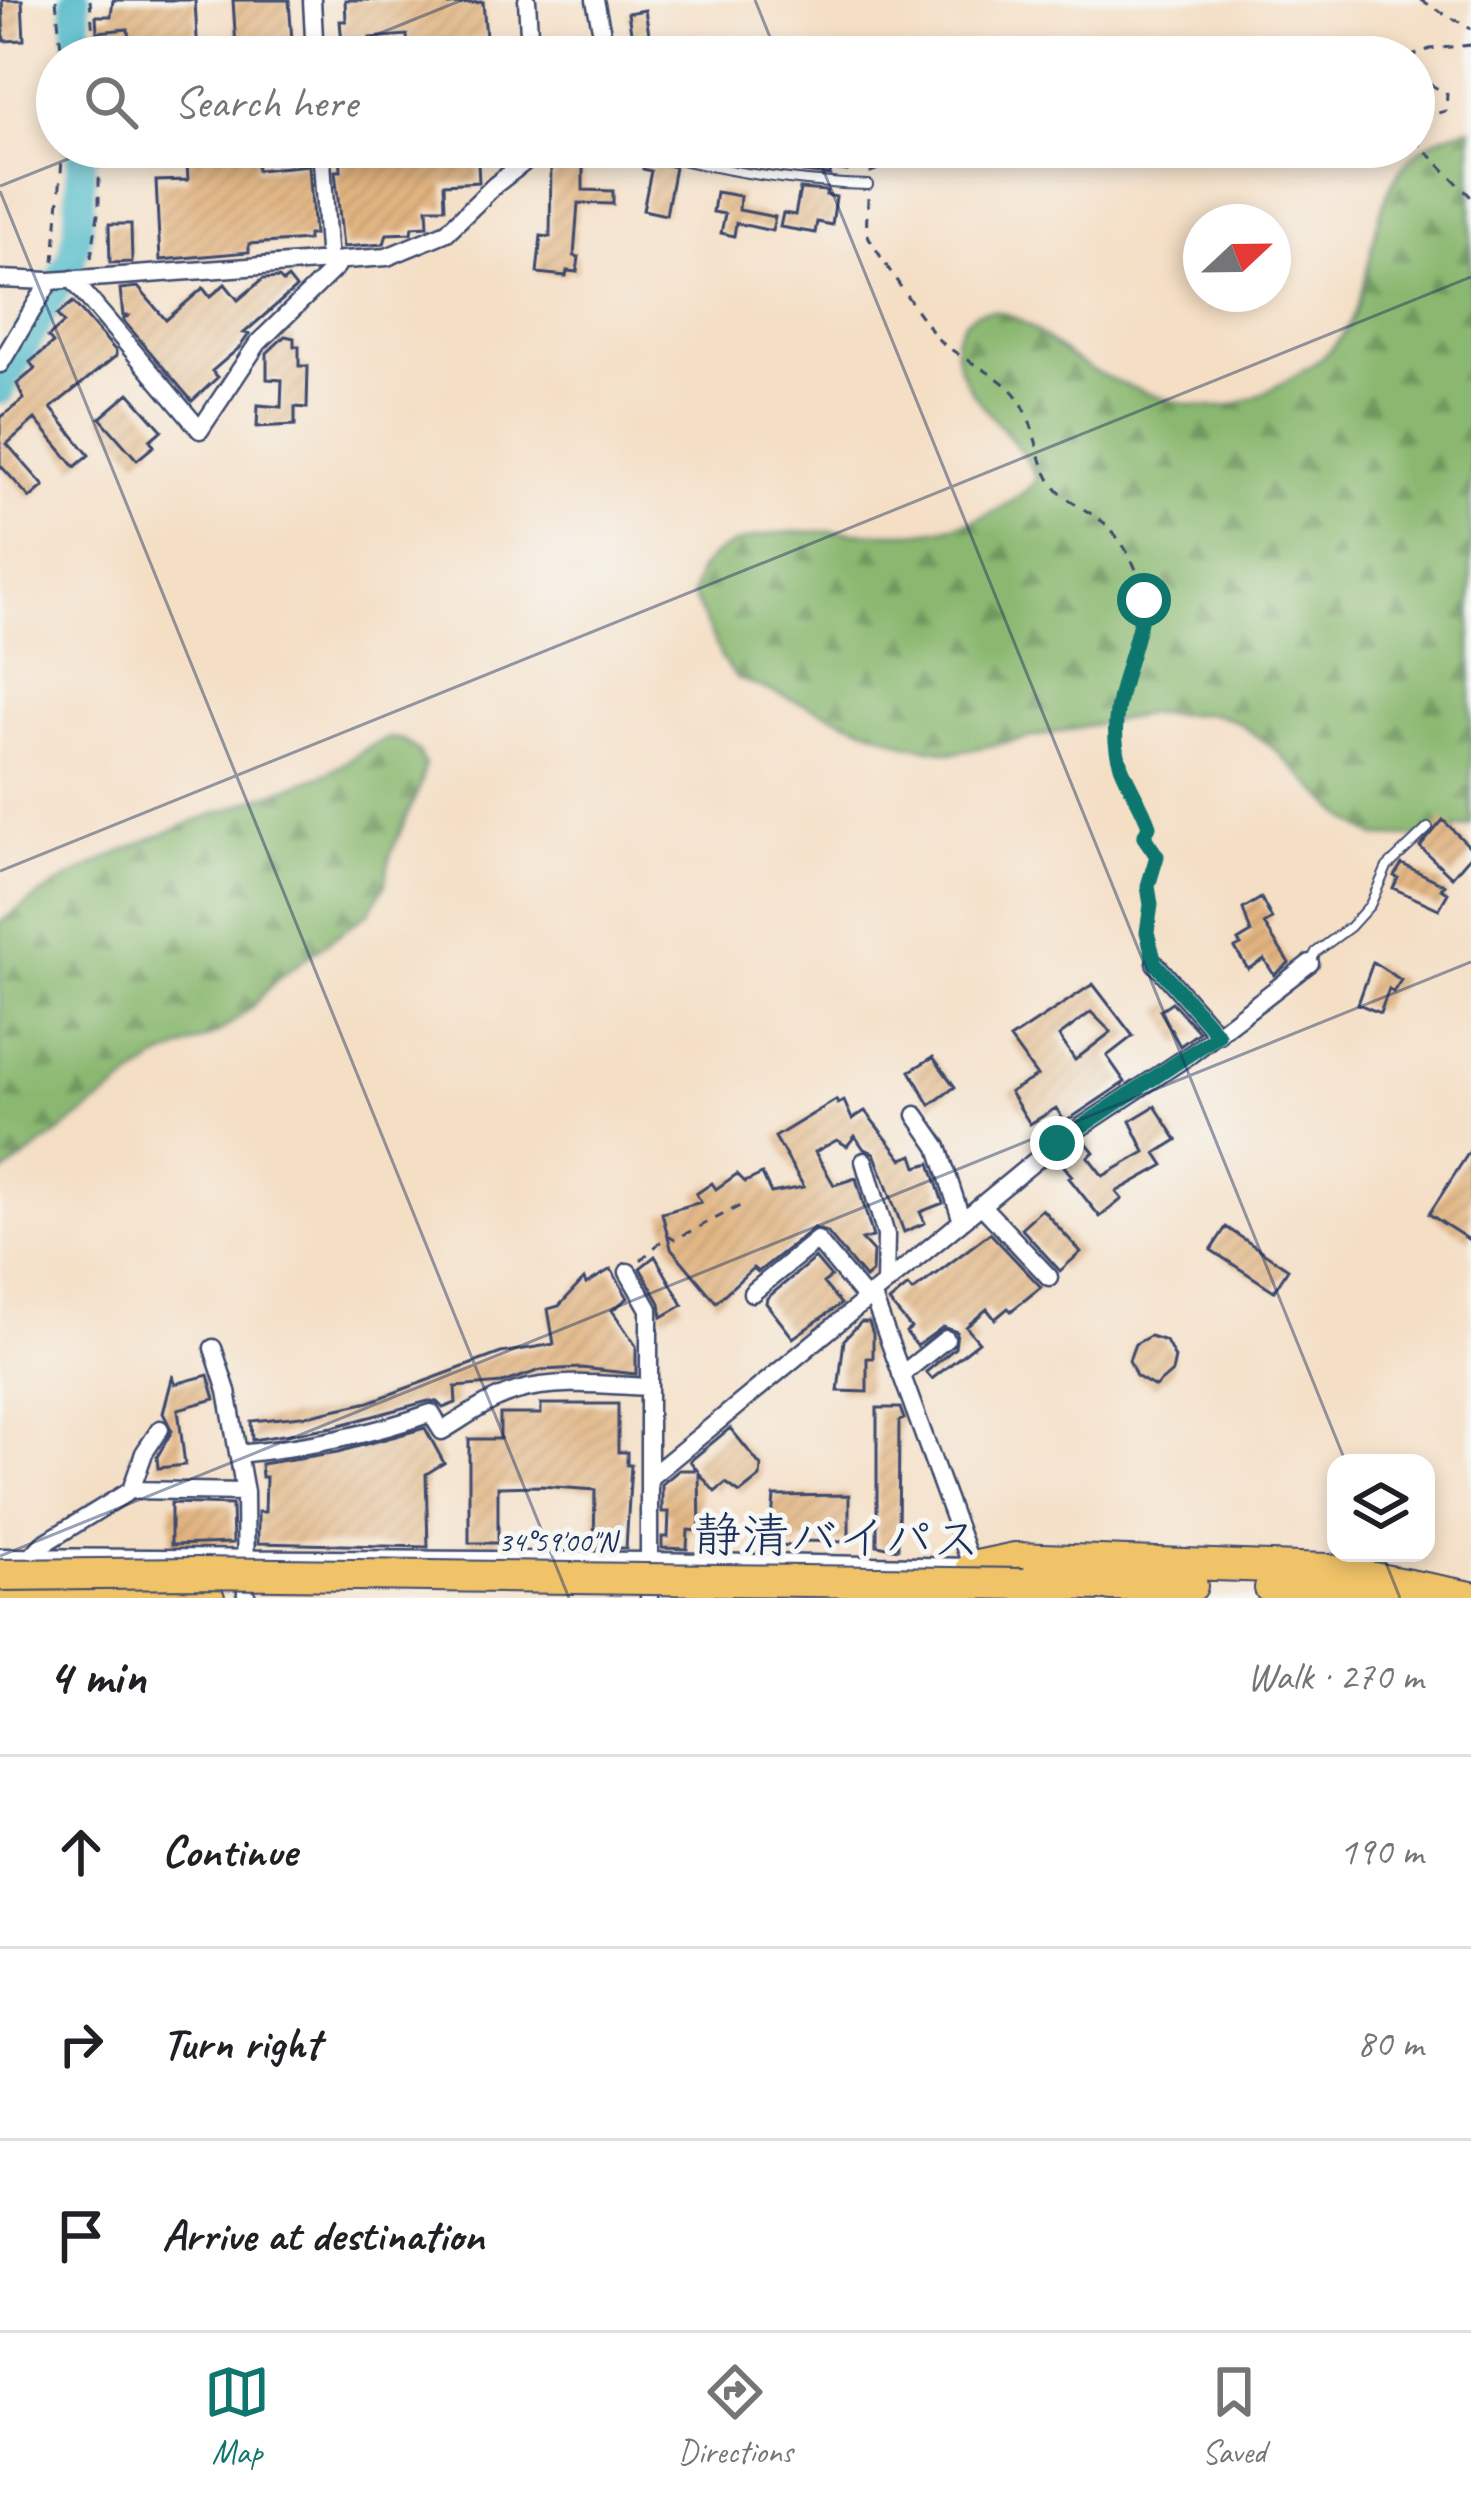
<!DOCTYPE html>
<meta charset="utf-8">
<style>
:root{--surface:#fff;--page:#f6f6f6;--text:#202124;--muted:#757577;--line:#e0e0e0;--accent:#0f766e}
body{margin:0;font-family:Caveat,"Klee One",sans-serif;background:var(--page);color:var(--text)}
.controls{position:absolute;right:36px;bottom:36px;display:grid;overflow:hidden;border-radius:24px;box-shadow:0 6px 18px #0003}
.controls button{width:108px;height:108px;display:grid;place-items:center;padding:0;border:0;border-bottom:3px solid var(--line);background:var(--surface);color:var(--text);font:60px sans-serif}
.compass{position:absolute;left:1183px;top:204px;width:108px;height:108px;border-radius:50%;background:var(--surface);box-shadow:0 6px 18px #0003;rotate:68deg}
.stop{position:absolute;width:36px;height:36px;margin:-27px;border:9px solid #0f766e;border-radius:50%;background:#fff}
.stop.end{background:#0f766e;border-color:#fff;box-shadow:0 3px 12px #0008}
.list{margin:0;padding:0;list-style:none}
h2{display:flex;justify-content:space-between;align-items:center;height:156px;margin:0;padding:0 48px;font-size:51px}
h2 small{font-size:39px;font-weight:400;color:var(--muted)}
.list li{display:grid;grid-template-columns:78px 1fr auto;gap:36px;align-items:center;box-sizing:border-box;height:192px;padding:0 48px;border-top:3px solid var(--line)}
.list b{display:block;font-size:45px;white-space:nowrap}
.list em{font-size:39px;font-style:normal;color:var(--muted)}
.icon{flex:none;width:66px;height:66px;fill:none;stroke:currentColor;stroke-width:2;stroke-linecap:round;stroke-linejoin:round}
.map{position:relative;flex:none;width:1471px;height:1598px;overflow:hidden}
.search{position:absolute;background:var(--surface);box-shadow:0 6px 18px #0003;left:36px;right:36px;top:36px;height:132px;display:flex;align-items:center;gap:30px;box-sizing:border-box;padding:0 42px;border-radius:66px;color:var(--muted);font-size:45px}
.sheet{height:732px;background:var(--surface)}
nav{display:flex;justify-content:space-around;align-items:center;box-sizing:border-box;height:168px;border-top:3px solid var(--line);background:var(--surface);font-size:33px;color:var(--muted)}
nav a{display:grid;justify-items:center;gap:6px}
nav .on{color:var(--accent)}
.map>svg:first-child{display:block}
</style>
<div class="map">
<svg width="1471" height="1598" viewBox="0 0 1471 1598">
<defs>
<pattern id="forest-firs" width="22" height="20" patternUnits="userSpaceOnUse" patternTransform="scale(3)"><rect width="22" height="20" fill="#8ab870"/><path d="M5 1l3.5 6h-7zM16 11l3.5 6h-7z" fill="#70965f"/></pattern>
<pattern id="building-hatch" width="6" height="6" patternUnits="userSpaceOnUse" patternTransform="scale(3)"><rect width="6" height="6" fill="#e2b480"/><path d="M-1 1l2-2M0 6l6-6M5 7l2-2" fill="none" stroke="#c19b71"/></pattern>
</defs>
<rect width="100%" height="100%" fill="#f6f6f2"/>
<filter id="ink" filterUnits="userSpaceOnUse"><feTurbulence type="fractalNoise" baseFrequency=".00833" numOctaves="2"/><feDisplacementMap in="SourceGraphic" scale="24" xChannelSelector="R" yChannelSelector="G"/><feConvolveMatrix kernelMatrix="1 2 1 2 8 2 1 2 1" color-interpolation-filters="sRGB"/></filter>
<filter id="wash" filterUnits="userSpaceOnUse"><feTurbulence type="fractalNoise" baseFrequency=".004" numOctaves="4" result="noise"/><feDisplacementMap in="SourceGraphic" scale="48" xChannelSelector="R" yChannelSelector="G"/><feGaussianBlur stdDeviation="2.7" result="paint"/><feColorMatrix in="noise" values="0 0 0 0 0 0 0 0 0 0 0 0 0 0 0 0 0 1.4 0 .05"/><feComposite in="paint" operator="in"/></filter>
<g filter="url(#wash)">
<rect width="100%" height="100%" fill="#f4dec4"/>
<path fill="url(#forest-firs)" stroke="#527467" stroke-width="3" d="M1471 128V825L1422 837 1375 836 1347 819 1271 746 1236 721 1213 714H1147L954 753 909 745 737 678 723 661 693 595C695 587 696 576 701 569 742 512 862 539 922 532 967 526 1005 513 1037 480 1024 439 959 398 956 351 954 329 970 308 994 311 1021 315 1050 343 1072 358 1104 380 1177 408 1217 407 1249 406 1290 379 1316 362 1402 304 1337 154 1471 128Z
M390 738 403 740 418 751 425 766 420 786 390 855 385 885 369 912 277 979 250 1009 218 1033 158 1059 0 1176V923C91 852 210 816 318 777 344 768 361 747 390 738Z"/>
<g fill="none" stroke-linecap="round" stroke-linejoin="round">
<path stroke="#4bb8c7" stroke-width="30" d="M75 0 80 57
M0 390 71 260 78 231 82 147"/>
</g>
<g id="blocks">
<path fill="url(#building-hatch)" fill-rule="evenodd" d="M2 0H22L24 40 4 41Z
M113 0H195L198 57H130L128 29 97 32 96 16H111Z
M233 0H289L293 54 277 55V45L236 47Z
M345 0H449V5L483 2 486 37 408 49 407 35 370 38 371 52 343 54 340 21H346Z
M645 10 653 57H635L628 13Z
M186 147H255L257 170 309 165 314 235H308V240L249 244V252L160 260 156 181 188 180Z
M340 147H423V156L453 155 452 147H520L505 161 478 164 479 182 444 184 445 208H427L428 226 412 227 411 233 387 234 384 244 343 247 335 171H341Z
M801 147H850L847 171 831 169 830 175 803 172 804 168 798 166Z
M868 147H932V148L871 172Z
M583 160V190L613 191V204L578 203 574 256 579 257 577 272 567 271 566 276 537 273 541 236 550 237 551 166Z
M645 160 675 167 666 215 643 210 651 171 643 169Z
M800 189 827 191 826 195 836 197 832 225 817 222 815 233 780 227 783 213 795 215Z
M716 192 740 196 739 210 775 217 772 231 736 223 734 236 721 233 725 214 713 212Z
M109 224H131L132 262 110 263Z
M279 278 283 282 288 278 296 288 244 333 249 334 239 348 212 371 218 377 192 401 123 320 128 316H123L120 289 138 287 166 320 203 288 210 297 225 284 238 300 263 279Z
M73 302 116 351V356L51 408 89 455 75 467 35 419 7 444 44 486 30 498 0 465V418L24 399 17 384 35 369 30 362 53 343 48 337 64 323 57 315Z
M285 336 294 338V346H299V366H308L307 408 295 407V425L257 427 258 405 281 407 282 380 267 379V353Z
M129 393 162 430 150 440 154 446 137 460 100 418Z
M1443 820 1471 848V855L1452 877 1420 847Z
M1402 864 1445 885 1441 889 1448 893 1439 909 1393 888 1398 878 1394 876Z
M1261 898 1272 919 1264 924 1289 963 1274 975 1264 959 1248 969 1235 948 1241 945 1238 941 1251 933 1243 909Z
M1373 962 1401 980 1393 992 1389 989 1380 1013 1358 1004Z
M1093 984 1133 1036 1107 1056 1125 1082 1065 1122 1056 1108 1030 1124 1010 1092 1037 1076 1010 1039ZM1091 1012 1111 1032 1075 1060 1059 1036Z
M1172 1002 1199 1032 1180 1046 1160 1010Z
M933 1057 955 1087 930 1105 910 1071Z
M836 1100 838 1104 844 1101 852 1119 865 1111 902 1159 913 1155 917 1167 930 1163 943 1203 920 1212 925 1223 904 1232 874 1153 864 1149 855 1136 847 1146 837 1140 815 1152 834 1185 856 1178 873 1237 862 1240 873 1252 872 1272 865 1278 827 1232 814 1228 758 1272 753 1268 716 1302 671 1248 662 1213 701 1202 696 1194 712 1183 716 1189 737 1174 745 1182 762 1174 771 1193 804 1187 775 1137Z
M1155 1106 1177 1140 1156 1153 1164 1165 1116 1192 1122 1199 1100 1217 1069 1178 1072 1176 1063 1165 1068 1161 1065 1157 1085 1141 1094 1152 1088 1157 1103 1176 1145 1152 1130 1121Z
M1471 1149V1241L1429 1214Z
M1042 1209 1081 1252 1060 1271 1021 1228Z
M1226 1227 1288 1269 1274 1291 1211 1250Z
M990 1233 1041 1287 1011 1311 1008 1308 995 1319 987 1309 966 1327 979 1342 932 1379 926 1372 955 1348 957 1332 943 1327 917 1346 906 1332 911 1328 889 1302 908 1286 913 1291Z
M655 1256 683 1305 662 1317 660 1303 640 1268Z
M815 1258 831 1277 823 1283 841 1304 793 1338 766 1303 767 1298Z
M611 1269 628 1298 612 1310 636 1346V1374L581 1368 541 1370 502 1383 455 1387 456 1403 443 1408 437 1402 428 1401 333 1427 252 1440 251 1421 311 1415 369 1402 501 1353 554 1344 548 1309 559 1306 584 1279 586 1284Z
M861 1322H869L873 1334V1358H867V1392L838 1391 844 1340Z
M1150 1336 1166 1341 1175 1358 1172 1372 1155 1387 1136 1376 1129 1360 1135 1344Z
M173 1375 175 1384 208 1375 215 1399 178 1409 185 1465 158 1468 157 1457 172 1431 163 1413Z
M541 1404H618V1452H627V1465H631L626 1548H594L595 1490 541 1486 498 1487V1543H469V1439H500V1414H541Z
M877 1408H900L904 1419 899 1421 898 1549 877 1545Z
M425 1428 444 1463 426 1474 428 1547 258 1543V1512H265L266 1477H262L261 1464 338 1452Z
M730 1428 761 1466 760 1477 740 1493 726 1483 715 1492 699 1473 700 1531 688 1530 687 1549 662 1548V1537H668L669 1512H662V1484L679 1470H697L690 1461Z
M849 1495V1542L798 1541V1545L770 1546 774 1496Z
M171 1503 232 1505 233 1543 171 1545Z"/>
</g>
</g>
<g filter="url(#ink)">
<use href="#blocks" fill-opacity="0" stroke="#3c496d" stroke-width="3"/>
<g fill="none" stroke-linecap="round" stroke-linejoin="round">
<defs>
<path id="lane" d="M629 147C706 168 788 183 868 185
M1310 963 1316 952 1350 927 1370 905 1387 867 1428 828"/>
<path id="street" d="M312 0 315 57
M527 0 530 51
M595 0 607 57
M442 57 605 46
M321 147 329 264
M0 279 50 281 387 257 447 232 495 185 530 158 578 147
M72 279 200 430 258 343 337 266
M0 364 50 281
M1155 963 1218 1035
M916 1115 938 1147 962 1221
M864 1161 886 1235 885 1284
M982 1206 1049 1277
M628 1272 649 1309V1598
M752 1293 817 1240 866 1299
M872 1294 973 1570
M213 1348 227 1391 245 1492 246 1598
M901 1375 946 1339
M238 1454C306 1447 367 1436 431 1413L442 1431C467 1416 489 1399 517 1391 557 1379 607 1385 649 1387
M649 1478 1057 1143 1191 1054 1310 963
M131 1490 245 1492
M0 1557 649 1561 972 1567
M30 1558 43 1544 131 1490 144 1453 160 1429"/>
<path id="highway" d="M972 1567 1015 1558 1327 1569 1471 1597
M1024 1584 1192 1586
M1270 1588 1378 1597
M0 1593 209 1598"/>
</defs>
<use href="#lane" stroke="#3c496d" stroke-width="12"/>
<use href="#street" stroke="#3c496d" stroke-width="21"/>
<use href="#highway" stroke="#3c496d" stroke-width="34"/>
<path stroke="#3c496d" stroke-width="3" stroke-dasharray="9 9" stroke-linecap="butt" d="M56 0 62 57
M90 0 95 57
M1421 0 1471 29
M1409 57 1430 49 1471 45
M1414 75 1447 94 1446 111 1414 119
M1414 139 1471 197
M868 198C868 209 865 224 868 235 870 243 932 334 940 341 961 359 988 369 1008 387 1038 413 1033 459 1054 486 1069 506 1097 512 1112 531 1180 612 1112 658 1117 740 1119 772 1140 796 1149 826L1144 837 1157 856 1148 886 1150 944
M91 258 99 208V147
M54 262 63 147
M641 1260 668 1235 675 1239 740 1206"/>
<use href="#lane" stroke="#fff" stroke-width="8"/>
<use href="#street" stroke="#fff" stroke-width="16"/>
<use href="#highway" stroke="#f0c369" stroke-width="30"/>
<defs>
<path id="highway-bridge" d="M0 1575 196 1573 1024 1584"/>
</defs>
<use href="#highway-bridge" stroke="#3c496d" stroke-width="34" stroke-linecap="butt"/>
<use href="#highway-bridge" stroke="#f0c369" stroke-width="30"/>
</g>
</g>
<g fill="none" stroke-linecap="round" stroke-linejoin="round" filter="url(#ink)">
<path stroke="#0f766e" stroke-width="15" d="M1057 1143 1218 1035 1155 963 1147 932 1151 905 1148 886 1157 856 1144 837 1149 826C1142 805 1129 787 1121 766 1102 709 1138 655 1144 600"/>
</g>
<path fill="none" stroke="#1b2f5e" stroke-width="3" stroke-opacity="0.45" d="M755 0 778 57M321 57 462 0M814 147 1346 1463M0 186 98 147M0 191 569 1598M0 871 1471 277M1382 1553 1400 1598M0 1556 1471 962"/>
<g text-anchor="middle" stroke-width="10" stroke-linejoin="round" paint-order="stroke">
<g font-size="48" fill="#1b2f5e" stroke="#f6f6f2">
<text transform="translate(837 1536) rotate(1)" y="17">静清バイパス</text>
</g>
</g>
<g font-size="30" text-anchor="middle" fill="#1b2f5e" stroke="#f6f6f2" stroke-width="10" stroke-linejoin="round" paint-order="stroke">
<text x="557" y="1551">34°59'00"N</text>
</g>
</svg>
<div class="controls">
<button><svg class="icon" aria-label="layers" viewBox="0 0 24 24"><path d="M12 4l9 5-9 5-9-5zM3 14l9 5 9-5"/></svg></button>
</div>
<svg class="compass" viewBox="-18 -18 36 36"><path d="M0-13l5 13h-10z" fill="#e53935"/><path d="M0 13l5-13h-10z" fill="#757577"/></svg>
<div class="stop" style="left:1144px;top:600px"></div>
<div class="stop end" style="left:1057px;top:1143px"></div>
<div class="search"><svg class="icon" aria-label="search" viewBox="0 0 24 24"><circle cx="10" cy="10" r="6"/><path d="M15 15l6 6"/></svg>Search here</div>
</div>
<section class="sheet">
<h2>4 min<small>Walk · 270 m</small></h2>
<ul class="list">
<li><svg class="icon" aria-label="ahead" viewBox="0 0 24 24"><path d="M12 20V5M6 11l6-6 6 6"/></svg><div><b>Continue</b></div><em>190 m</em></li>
<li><svg class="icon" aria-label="right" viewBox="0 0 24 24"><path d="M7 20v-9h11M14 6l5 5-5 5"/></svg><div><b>Turn right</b></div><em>80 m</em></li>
<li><svg class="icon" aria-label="arrive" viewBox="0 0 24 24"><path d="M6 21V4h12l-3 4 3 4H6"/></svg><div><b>Arrive at destination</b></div></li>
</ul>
</section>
<nav>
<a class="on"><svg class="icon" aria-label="map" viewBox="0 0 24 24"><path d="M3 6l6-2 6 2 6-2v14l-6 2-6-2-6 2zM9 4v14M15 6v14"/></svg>Map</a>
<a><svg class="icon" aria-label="directions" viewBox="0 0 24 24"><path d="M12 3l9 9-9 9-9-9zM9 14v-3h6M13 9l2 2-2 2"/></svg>Directions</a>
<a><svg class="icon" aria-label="saved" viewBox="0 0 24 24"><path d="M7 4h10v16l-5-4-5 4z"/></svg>Saved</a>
</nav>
